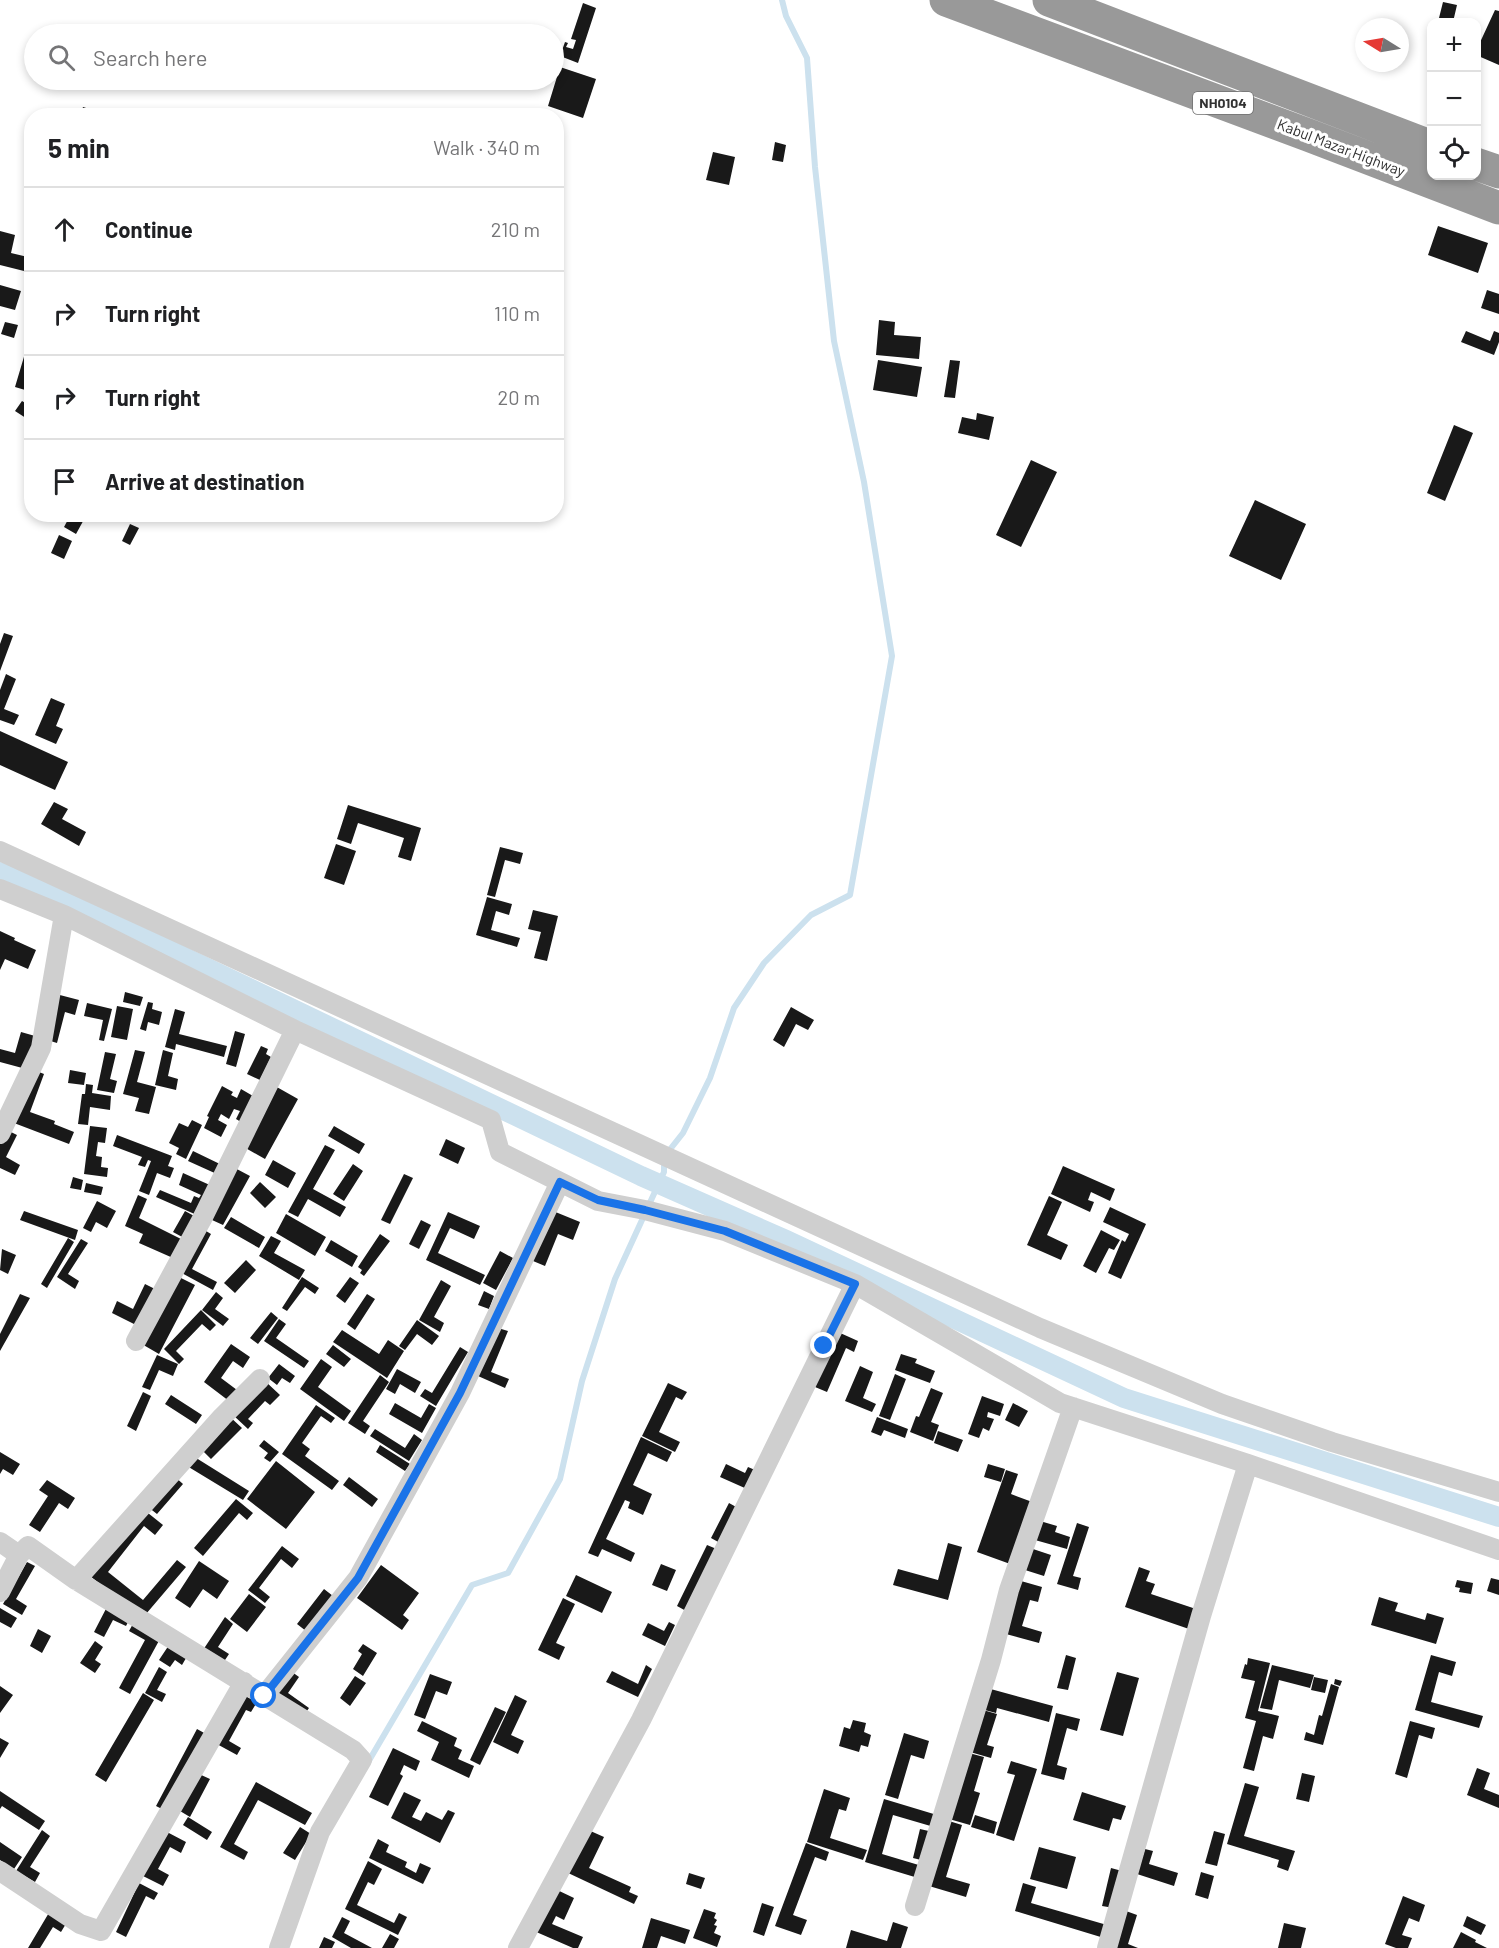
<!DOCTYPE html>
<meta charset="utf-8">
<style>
:root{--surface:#fff;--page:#f2f2f2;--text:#202124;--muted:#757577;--line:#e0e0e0}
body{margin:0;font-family:Barlow,sans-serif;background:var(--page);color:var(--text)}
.controls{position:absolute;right:18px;top:18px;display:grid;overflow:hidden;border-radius:12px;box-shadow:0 3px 9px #0003}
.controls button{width:54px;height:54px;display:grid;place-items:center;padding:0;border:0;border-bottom:2px solid var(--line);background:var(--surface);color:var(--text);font:30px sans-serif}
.compass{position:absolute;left:1355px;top:18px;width:54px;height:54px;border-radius:50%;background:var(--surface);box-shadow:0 3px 9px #0003;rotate:281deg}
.stop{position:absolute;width:18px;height:18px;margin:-14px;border:4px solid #1a73e8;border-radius:50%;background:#fff}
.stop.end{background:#1a73e8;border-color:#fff;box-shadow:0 2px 6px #0008}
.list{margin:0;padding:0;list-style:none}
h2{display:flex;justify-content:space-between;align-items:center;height:78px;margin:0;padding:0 24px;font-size:26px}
h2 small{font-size:20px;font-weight:400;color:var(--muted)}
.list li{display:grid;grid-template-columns:39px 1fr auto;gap:18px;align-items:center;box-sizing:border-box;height:84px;padding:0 24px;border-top:2px solid var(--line)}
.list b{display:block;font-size:22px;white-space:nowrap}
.list em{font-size:20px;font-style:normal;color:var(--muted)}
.icon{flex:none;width:33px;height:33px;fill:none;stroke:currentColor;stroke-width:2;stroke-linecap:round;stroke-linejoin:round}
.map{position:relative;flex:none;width:1499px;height:1948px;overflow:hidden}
.search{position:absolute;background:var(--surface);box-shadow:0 3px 9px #0003;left:24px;top:24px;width:540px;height:66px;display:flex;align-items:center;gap:15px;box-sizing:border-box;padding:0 21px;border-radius:33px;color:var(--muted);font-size:22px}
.panel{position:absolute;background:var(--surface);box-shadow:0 3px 9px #0003;left:24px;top:108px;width:540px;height:414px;border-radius:24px}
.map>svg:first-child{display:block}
</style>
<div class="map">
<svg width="1499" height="1948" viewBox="0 0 1499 1948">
<rect width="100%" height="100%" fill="#fff"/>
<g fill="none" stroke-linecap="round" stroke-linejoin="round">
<path stroke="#cce1ee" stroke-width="6" d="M367 1764 472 1585 508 1573 560 1479 582 1381 615 1279 664 1172V1157L683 1133 710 1078 734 1008 764 963 811 915 850 895 892 656 864 482 834 341 815 167 807 58 786 16 782 0"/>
<path stroke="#cce1ee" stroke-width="20" d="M0 872 174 952 641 1176 786 1240 1124 1398 1499 1517"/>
</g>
<path fill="#191919" d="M1443 2 1457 5 1453 22H1438Z
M583 3 596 8 578 63 560 56 565 42 568 43 566 47 573 49 576 40 571 39Z
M1495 10 1499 11V65L1476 55V51Z
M560 67 596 79 583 118 548 106Z
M83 107 108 115V116H80Z
M775 142 786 145 783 162 772 160Z
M713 152 735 157 729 185 706 180Z
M1438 226 1488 243 1478 273 1428 255Z
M0 231 15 235 11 253 32 258V273L0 265Z
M0 285 21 291 15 310 0 306Z
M1487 290 1499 294V314L1481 308Z
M879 320 895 322 894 335 921 337 919 359 876 355Z
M5 322 18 325 14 338 1 334Z
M1466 331 1490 341 1494 331 1499 333V342L1494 355 1461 342Z
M26 350 32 352V372L28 383 32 384V392L15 387Z
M878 360 922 367 917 397 873 390Z
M950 360 960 361 955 398 944 397Z
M22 401 32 407V422L15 411Z
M977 413 994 417 989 440 958 433 962 417 976 420Z
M1454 425 1473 433 1445 501 1427 493Z
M1031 460 1057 472 1021 547 996 535Z
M1255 500 1306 524 1281 580 1229 556Z
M71 514H87L76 534 64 527Z
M130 524 139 528 130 545 122 541Z
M59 535 72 541 64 559 51 553Z
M4 633 13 636 0 671V644Z
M6 674 16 679 4 709 19 715 14 725 0 720V690Z
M51 698 65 704 56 726 63 729 56 744 35 735Z
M0 731 68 762 55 790 0 765Z
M54 802 68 809 62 819 86 832 79 846 41 824Z
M348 805 421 828 411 861 398 857 404 838 358 823 351 844 337 839Z
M336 844 356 851 344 885 324 878Z
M500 847 523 853 520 864 505 860 495 897 487 895Z
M487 897 512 904 509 915 496 911 491 930 520 938 517 947 476 935Z
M533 910 558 916 547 961 534 958 541 932 528 929Z
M0 931 15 938 14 940 36 950 28 969 5 959 0 970Z
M125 992 143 997 140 1006 123 1002Z
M56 994 79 1000 75 1015 65 1012 57 1043 44 1039Z
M148 1002 153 1003 152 1009 162 1012 159 1025 148 1022 146 1031 140 1029Z
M87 1003 112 1009 104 1041 99 1040 103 1020 84 1016Z
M117 1006 133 1009 127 1040 111 1037Z
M791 1007 814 1020 808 1030 796 1024 784 1047 773 1040Z
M175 1009 185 1012 179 1034 227 1046 224 1057 176 1044 175 1050 165 1047Z
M235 1031 245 1034 236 1067 226 1064Z
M21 1032 35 1036 26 1069 0 1062V1049L15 1053Z
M261 1046 268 1049 266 1054 271 1057 260 1080 247 1074Z
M135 1050 145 1052 137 1082 156 1087 149 1114 135 1111 139 1098 123 1094Z
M163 1050 173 1053 168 1076 178 1079 176 1090 155 1085Z
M105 1052 116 1054 110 1079 117 1081 114 1093 97 1090Z
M34 1070 44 1074 30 1112 55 1121 54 1124 74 1132 69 1144 14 1123Z
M70 1070 86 1073 84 1085 68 1083Z
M86 1084 93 1085 92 1093 111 1096 110 1110 90 1107 88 1125 78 1124 82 1094H85Z
M222 1086 233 1092 231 1095 237 1098 241 1089 258 1099 241 1122 236 1119 240 1111 234 1109 229 1119 221 1114 218 1120 227 1125 221 1137 204 1128 209 1117 207 1116Z
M275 1086 298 1099 265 1159 242 1146Z
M192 1120 202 1125 186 1159 176 1154 179 1148 169 1143 179 1123 188 1127Z
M90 1126 107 1128 105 1143 98 1142 96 1156 102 1157 101 1167 108 1168 107 1177 84 1174Z
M334 1126 365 1144 359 1154 328 1136Z
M5 1129 17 1135 6 1157 20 1165 15 1175 0 1168V1140Z
M117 1135 172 1156 168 1166 174 1168 170 1178 157 1173 149 1195 139 1191 151 1161 148 1160 145 1167 138 1165 142 1157 113 1146Z
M446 1139 465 1148 458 1164 439 1155Z
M325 1145 335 1150 313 1189 346 1207 340 1217 308 1199 298 1217 288 1212Z
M193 1151 224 1166 219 1175 188 1161Z
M273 1160 296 1173 288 1188 265 1175Z
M353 1164 363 1171 344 1201 333 1194Z
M1063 1166 1115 1189 1110 1201 1091 1192 1088 1200 1094 1202 1090 1212 1051 1194Z
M233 1167 250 1176 223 1225 212 1220Z
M183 1173 212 1186 199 1216 156 1197 160 1190 191 1203 194 1196 199 1198 201 1195 179 1185Z
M404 1174 413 1178 390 1224 381 1220Z
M73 1177 83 1180 81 1190 70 1188Z
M260 1182 276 1197 265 1208 250 1193Z
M86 1183 103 1187 101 1195 84 1192Z
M138 1195 147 1199 139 1218 181 1239 173 1258 139 1243 143 1234 125 1226Z
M1049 1196 1062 1202 1047 1235 1068 1245 1061 1260 1027 1245Z
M97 1201 116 1211 107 1228 96 1222 91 1232 83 1228Z
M1110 1207 1146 1224 1121 1279 1108 1273 1122 1240 1125 1242 1129 1234 1103 1222Z
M24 1211 78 1230 75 1240 20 1220Z
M185 1211 196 1217 184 1238 173 1232Z
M553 1211 580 1222 573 1240 558 1234 545 1266 533 1261Z
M448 1212 480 1226 474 1239 450 1228 438 1253 485 1275 480 1285 426 1260Z
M286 1214 326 1237 315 1256 276 1233Z
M231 1217 265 1237 259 1248 224 1228Z
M421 1220 431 1225 419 1249 409 1244Z
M201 1228 211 1234 192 1269 217 1282 213 1290 178 1271Z
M1101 1230 1120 1240 1114 1250 1109 1248 1096 1273 1083 1266Z
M380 1234 390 1241 364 1276 360 1273 362 1270 358 1267Z
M271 1236 281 1241 274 1253 305 1270 299 1280 259 1256Z
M68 1238 74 1242 47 1288 41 1284Z
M81 1239 88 1243 68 1274 79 1281 75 1289 57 1277Z
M331 1240 358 1256 352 1267 325 1251Z
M2 1249 16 1255 8 1274 0 1270Z
M500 1251 513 1258 496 1290 483 1283Z
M246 1260 256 1270 235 1293 224 1283Z
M175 1275 195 1285 159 1354 140 1343Z
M302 1277 319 1288 315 1294 305 1287 287 1311 282 1308Z
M350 1277 359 1283 345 1303 336 1296Z
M441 1280 451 1286 434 1317 444 1323 440 1332 419 1320Z
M145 1284 157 1290 140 1327 112 1313 117 1301 133 1309Z
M484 1291 494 1296 489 1309 478 1305Z
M216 1292 223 1298 215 1309 229 1319 223 1326 202 1310Z
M20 1294 30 1298 0 1351V1334Z
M367 1294 375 1299 355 1330 347 1324Z
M201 1310 216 1325 210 1331 202 1324 176 1351 184 1359 179 1364 164 1349Z
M271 1312 278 1318 258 1344 250 1338Z
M279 1319 286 1324 276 1338 309 1361 304 1368 264 1341Z
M417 1320 439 1336 432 1345 417 1334 405 1350 399 1346Z
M498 1328 508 1331 491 1372 509 1379 505 1388 478 1376Z
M342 1330 379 1354 388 1340 404 1351 387 1378 333 1342Z
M838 1332 858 1341 854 1352 846 1348 827 1392 815 1387Z
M231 1344 250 1357 243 1368 233 1361 221 1378 237 1390 229 1401 204 1382Z
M333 1345 351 1359 344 1367 326 1354Z
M460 1347 468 1352 436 1406 420 1396 425 1389 432 1393Z
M901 1354 917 1359 915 1363 935 1371 930 1383 895 1370Z
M157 1355 178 1364 173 1376 159 1370 150 1390 142 1387Z
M321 1359 332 1367 318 1387 351 1411 344 1421 300 1389Z
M279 1364 295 1376 290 1383 282 1378 277 1385 268 1378Z
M860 1366 873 1372 863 1398 876 1404 872 1412 845 1401Z
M397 1369 421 1382 415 1393 400 1384 395 1394 386 1389Z
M895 1374 906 1379 890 1420 879 1416Z
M380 1375 389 1382 363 1421 370 1426 365 1434 348 1423Z
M265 1381 280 1395 270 1405 265 1401 248 1419 253 1423 248 1429 233 1415Z
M668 1383 687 1392 682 1400 676 1397 659 1432 680 1442 675 1452 642 1436Z
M931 1388 943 1393 931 1422 939 1425 933 1441 910 1432 916 1416 919 1417Z
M143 1392 151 1396 136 1431 127 1426Z
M171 1395 202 1415 196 1424 165 1404Z
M982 1396 1004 1404 1000 1416 988 1412 987 1417 994 1419 989 1431 983 1428 979 1438 968 1434Z
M395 1403 421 1418 429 1404 436 1408 422 1433 389 1414Z
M1013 1403 1028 1411 1019 1427 1005 1420Z
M316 1405 335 1418 331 1423 321 1416 302 1443 310 1449 305 1456 339 1481 332 1490 282 1454Z
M229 1416 242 1428 211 1459 199 1447Z
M877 1417 908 1429 905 1438 884 1430 881 1436 871 1432Z
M375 1429 405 1448 414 1434 422 1440 409 1461 370 1436Z
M938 1431 963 1440 958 1452 934 1443Z
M641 1437 672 1452 667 1462 648 1453 633 1485 652 1494 643 1515 628 1508 630 1502 625 1500 606 1539 635 1553 631 1562 602 1549 598 1557 588 1553Z
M264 1440 279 1452 270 1462 264 1458 268 1453 259 1446Z
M380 1445 410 1464 405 1471 376 1452Z
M0 1452 20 1464 13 1475 3 1469 0 1474Z
M193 1456 249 1491 243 1500 187 1466Z
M276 1461 315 1492 286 1529 247 1499Z
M726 1464 745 1473 748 1467 755 1470 747 1489 720 1477Z
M988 1464 1005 1469 1001 1482 984 1477Z
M1006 1470 1018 1474 1011 1494 1035 1503 1013 1565 977 1552Z
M174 1476 183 1484 157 1514 148 1507Z
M349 1477 378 1499 372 1507 343 1485Z
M47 1480 75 1498 68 1509 59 1503 40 1532 29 1525 48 1496 39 1490Z
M236 1499 253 1513 247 1520 239 1513 203 1556 194 1548Z
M729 1503 738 1508 720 1543 711 1538Z
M143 1509 163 1525 155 1535 144 1526 108 1572 143 1600 177 1560 186 1567 146 1614 134 1611 90 1576Z
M1040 1521 1057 1526 1055 1532 1070 1537 1067 1549 1035 1540Z
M1077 1523 1089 1527 1073 1576 1081 1578 1078 1590 1057 1584Z
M948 1543 962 1547 948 1600 893 1585 898 1569 938 1580Z
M707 1545 719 1550 688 1612 677 1606Z
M282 1546 299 1559 292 1568 281 1559 259 1588 270 1597 265 1603 248 1590Z
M1033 1549 1051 1555 1044 1576 1025 1570Z
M199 1561 229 1581 217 1599 203 1589 190 1608 175 1598Z
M27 1562 35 1566 16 1599 27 1606 22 1615 3 1604Z
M661 1564 676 1570 667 1591 652 1585Z
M381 1565 419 1593 403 1615 409 1620 402 1630 357 1598Z
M1139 1567 1150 1571 1146 1581 1155 1584 1151 1594 1196 1609 1189 1629 1125 1607Z
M576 1575 612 1592 602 1613 566 1596Z
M1491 1578 1499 1580V1595L1487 1591Z
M1457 1580 1473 1583 1471 1594 1459 1592 1460 1588 1455 1587Z
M1021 1581 1042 1587 1038 1602 1030 1600 1022 1626 1042 1632 1039 1643 1006 1634Z
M324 1589 333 1596 306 1631 297 1624Z
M249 1594 266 1607 247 1632 230 1619Z
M1379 1597 1398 1603 1395 1611 1425 1620 1427 1613 1444 1618 1436 1644 1371 1625Z
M563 1598 575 1604 556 1643 565 1647 559 1660 538 1650Z
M109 1603 132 1614 126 1626 113 1620 104 1637 94 1632Z
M0 1608 17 1618 11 1628 0 1622Z
M225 1617 233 1624 218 1647 229 1654 223 1663 203 1650Z
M134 1622 161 1637 130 1694 119 1688 145 1640 129 1631Z
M669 1622 675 1625 665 1646 642 1635 648 1623 664 1631Z
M38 1629 51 1636 42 1653 30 1646Z
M95 1641 103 1647 95 1660 101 1664 95 1673 80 1663Z
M171 1642 189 1653 182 1665 175 1660 170 1667 159 1660Z
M363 1644 377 1653 363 1676 353 1669 362 1654 358 1651Z
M1066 1655 1076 1658 1068 1690 1057 1688Z
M1431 1655 1456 1662 1452 1676 1439 1672 1431 1702 1483 1716 1479 1728 1415 1710Z
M1248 1658 1270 1663 1258 1711 1279 1716 1273 1739 1263 1736 1254 1771 1243 1768 1256 1721 1245 1718 1255 1681 1241 1678 1245 1664 1247 1665Z
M646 1665 652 1669 638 1697 606 1682 612 1671 638 1684Z
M1272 1665 1314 1675 1310 1688 1279 1680 1272 1710 1260 1708Z
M159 1667 167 1672 157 1690 166 1694 162 1702 145 1693Z
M288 1669 299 1677 288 1693 309 1708 302 1718 270 1696Z
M1117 1672 1139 1678 1123 1736 1100 1730Z
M430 1674 452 1682 447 1695 436 1691 425 1719 414 1715Z
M355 1676 366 1683 350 1706 340 1698Z
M1314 1677 1328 1680 1325 1693 1311 1690Z
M1335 1679 1342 1681 1340 1686 1334 1684Z
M1331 1684 1339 1687 1323 1745 1304 1740 1306 1732 1314 1735 1319 1715 1322 1716Z
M0 1686 13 1695 0 1713Z
M987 1688 1053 1706 1049 1722 997 1708 996 1713 981 1709Z
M143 1693 154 1700 106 1782 95 1775Z
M241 1694 257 1702 251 1712 246 1710 229 1741 241 1748 237 1755 215 1743Z
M515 1695 527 1701 511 1735 524 1741 518 1754 493 1742Z
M495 1707 506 1712 480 1765 470 1760Z
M983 1710 997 1714 987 1745 994 1747 991 1758 970 1752Z
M1056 1713 1080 1719 1077 1731 1067 1728 1057 1765 1067 1768 1064 1780 1041 1774Z
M853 1720 866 1723 864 1732 871 1735 868 1747 861 1745 859 1752 839 1746 844 1727 850 1729Z
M422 1721 457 1738 454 1746 462 1750 458 1759 474 1766 469 1778 431 1760 439 1742 417 1731Z
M1410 1721 1435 1728 1432 1739 1419 1735 1407 1778 1395 1774Z
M197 1729 206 1734 166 1811 156 1806Z
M904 1733 929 1741 924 1759 911 1755 898 1799 885 1795Z
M0 1738 9 1743 0 1758Z
M393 1748 420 1761 416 1771 404 1765 400 1774 403 1776 388 1806 369 1797Z
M969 1753 984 1757 974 1791 980 1793 970 1825 949 1819Z
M1011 1761 1037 1769 1014 1841 996 1835 1015 1775 1007 1773Z
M1477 1768 1490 1773 1484 1789 1499 1795V1808L1467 1795Z
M1302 1773 1315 1776 1309 1802 1296 1799Z
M199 1774 210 1779 190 1817 180 1811Z
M256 1782 312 1813 305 1825 258 1800 234 1844 248 1852 244 1860 220 1847Z
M1245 1783 1259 1787 1244 1836 1295 1851 1288 1871 1277 1867 1279 1860 1227 1844Z
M824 1789 850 1798 846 1811 839 1809 830 1838 867 1850 863 1860 807 1842Z
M0 1791 45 1821 39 1830 2 1806 0 1809Z
M404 1792 421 1800 412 1817 421 1821 426 1812 442 1820 448 1810 455 1813 440 1843 391 1818Z
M1082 1792 1126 1806 1121 1820 1113 1818 1109 1831 1073 1820Z
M884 1799 937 1815 934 1827 893 1815 882 1854 922 1866 918 1878 865 1862Z
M975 1815 997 1822 994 1834 971 1827Z
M188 1817 212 1832 207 1840 183 1825Z
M949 1821 962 1825 946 1877 970 1884 966 1897 929 1886Z
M300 1827 311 1834 295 1860 283 1853Z
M586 1829 604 1837 589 1868 631 1887 629 1892 638 1896 634 1904 566 1872Z
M920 1829 933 1832 925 1861 913 1858Z
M42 1830 50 1836 30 1867 40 1873 35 1882 16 1871Z
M1214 1831 1225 1834 1217 1866 1205 1863Z
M167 1832 186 1842 181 1853 170 1847 158 1869 169 1875 163 1886 143 1876Z
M378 1839 389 1845 386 1852 407 1862 405 1867 416 1873 420 1863 431 1868 423 1884 369 1858Z
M0 1842 22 1857 14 1869 0 1860Z
M806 1843 829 1852 826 1861 815 1857 793 1915 807 1920 801 1935 775 1926Z
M1039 1847 1076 1857 1067 1889 1030 1879Z
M1145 1849 1153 1851 1149 1864 1178 1873 1174 1886 1137 1874Z
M368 1861 382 1869 374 1885 368 1882 357 1905 394 1923 399 1913 407 1917 398 1935 345 1909Z
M1111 1868 1122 1871 1114 1908 1102 1906Z
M1201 1872 1214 1876 1208 1899 1195 1895Z
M689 1873 705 1878 701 1889 686 1884Z
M139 1883 158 1893 154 1900 146 1896 126 1937 116 1932Z
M1023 1883 1036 1887 1031 1903 1107 1925 1104 1938 1015 1911Z
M553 1888 574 1898 564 1920 556 1916 552 1924 583 1937 578 1948H573L534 1931Z
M1403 1896 1425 1905 1419 1922 1409 1918 1402 1935 1412 1938 1408 1948H1396L1385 1944Z
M762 1903 774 1907 764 1936 753 1932Z
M704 1909 716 1913 714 1918 717 1920 714 1925 717 1926 714 1933 721 1936 717 1947 693 1938Z
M50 1911 67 1922 61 1932 53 1927 40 1948H28Z
M1126 1911 1137 1915 1128 1944 1138 1948H1114Z
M1467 1916 1486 1925 1481 1935 1463 1926Z
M342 1917 350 1921 344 1933 372 1948H351L332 1937Z
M651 1918 690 1930 685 1944 661 1936 657 1948H642Z
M893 1922 908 1927 901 1948H846L851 1930 887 1941Z
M1284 1923 1306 1928 1301 1948H1278Z
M1461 1932 1476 1940 1475 1942 1487 1948H1453Z
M390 1934 399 1939 394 1948H382Z
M324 1937 335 1942 332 1948H319Z"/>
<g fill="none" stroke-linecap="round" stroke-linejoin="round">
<path stroke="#cfcfcf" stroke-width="20" d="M0 851 1040 1328 1222 1404 1332 1442 1499 1492
M0 889 64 915 295 1030 491 1120 500 1152 598 1201 645 1210 725 1231 855 1284 1060 1403 1248 1464 1499 1550
M0 1134 41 1048 64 915
M136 1341 202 1219 295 1030
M0 1542 19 1555 28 1546 76 1580 353 1750 362 1760 320 1832 279 1948
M76 1580 222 1417 260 1379
M0 1592 19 1555
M264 1696 358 1578 460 1393 560 1182
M0 1871 80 1924 101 1931 244 1682
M915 1906 991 1660 1009 1590 1073 1407
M518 1948 641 1720 855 1284
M1107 1948 1201 1616 1248 1464"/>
<path stroke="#999" stroke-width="33" d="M946 0 1308 135 1499 208
M1049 0 1432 147
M1476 164 1499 172"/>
</g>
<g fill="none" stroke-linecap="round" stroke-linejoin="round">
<path stroke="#1a73e8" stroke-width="8" d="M264 1696 358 1578 460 1393 560 1182 598 1200 645 1210 725 1231 855 1284 824 1346"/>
</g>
<g text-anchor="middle" stroke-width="6" stroke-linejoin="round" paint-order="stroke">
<rect fill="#fff" stroke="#707070" stroke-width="1.5" x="1193" y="92" width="60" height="22" rx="4.5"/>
<g font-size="14" font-weight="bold" fill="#323232">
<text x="1223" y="108">NH0104</text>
</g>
<g font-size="15" fill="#323232" stroke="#fff">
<text transform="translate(1341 148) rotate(21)" y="5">Kabul Mazar Highway</text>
</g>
</g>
</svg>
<div class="controls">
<button>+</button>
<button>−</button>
<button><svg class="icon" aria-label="locate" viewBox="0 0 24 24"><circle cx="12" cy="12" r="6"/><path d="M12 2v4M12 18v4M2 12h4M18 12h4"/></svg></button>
</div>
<svg class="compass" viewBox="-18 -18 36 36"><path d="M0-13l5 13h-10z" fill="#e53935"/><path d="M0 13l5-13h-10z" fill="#757577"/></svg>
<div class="stop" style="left:264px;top:1696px"></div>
<div class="stop end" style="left:824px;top:1346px"></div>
<div class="search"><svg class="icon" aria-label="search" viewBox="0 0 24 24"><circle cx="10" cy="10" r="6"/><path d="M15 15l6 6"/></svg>Search here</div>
<section class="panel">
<h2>5 min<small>Walk · 340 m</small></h2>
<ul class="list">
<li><svg class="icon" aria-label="ahead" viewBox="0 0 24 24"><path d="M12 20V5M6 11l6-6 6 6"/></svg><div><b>Continue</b></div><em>210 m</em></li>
<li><svg class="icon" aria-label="right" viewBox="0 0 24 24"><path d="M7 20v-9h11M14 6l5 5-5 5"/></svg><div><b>Turn right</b></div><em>110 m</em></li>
<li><svg class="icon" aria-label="right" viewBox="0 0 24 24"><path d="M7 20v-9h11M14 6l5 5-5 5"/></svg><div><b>Turn right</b></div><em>20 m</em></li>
<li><svg class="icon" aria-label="arrive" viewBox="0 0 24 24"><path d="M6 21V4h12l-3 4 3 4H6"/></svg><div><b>Arrive at destination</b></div></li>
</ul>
</section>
</div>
